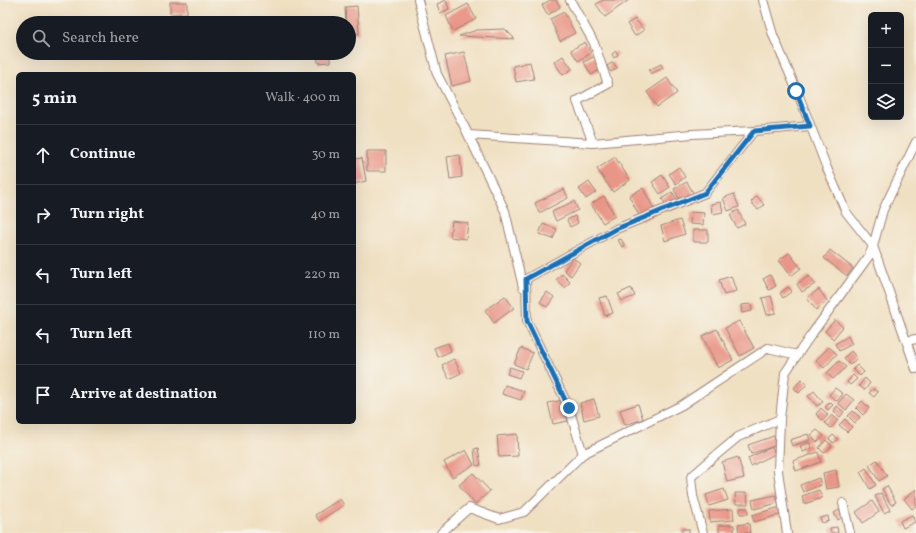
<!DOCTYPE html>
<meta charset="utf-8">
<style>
:root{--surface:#171b24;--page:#20242c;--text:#f1f3f6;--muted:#9ea1a6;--line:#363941}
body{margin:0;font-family:Vollkorn,serif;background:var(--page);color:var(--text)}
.controls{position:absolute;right:12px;top:12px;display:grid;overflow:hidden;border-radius:6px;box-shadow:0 4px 16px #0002}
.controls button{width:36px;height:36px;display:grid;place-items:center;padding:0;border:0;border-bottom:1px solid var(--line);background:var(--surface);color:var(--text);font:20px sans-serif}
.stop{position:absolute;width:12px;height:12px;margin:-9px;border:3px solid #1f6fb2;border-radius:50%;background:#fff}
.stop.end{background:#1f6fb2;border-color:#fff;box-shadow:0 1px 4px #0008}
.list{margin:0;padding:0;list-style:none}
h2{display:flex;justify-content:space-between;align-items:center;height:52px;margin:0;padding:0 16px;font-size:17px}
h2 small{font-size:13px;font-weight:400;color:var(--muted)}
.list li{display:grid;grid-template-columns:26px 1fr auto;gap:12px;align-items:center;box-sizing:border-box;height:60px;padding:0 16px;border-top:1px solid var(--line)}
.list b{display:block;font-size:15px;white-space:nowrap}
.list em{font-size:13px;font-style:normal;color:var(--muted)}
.icon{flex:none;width:22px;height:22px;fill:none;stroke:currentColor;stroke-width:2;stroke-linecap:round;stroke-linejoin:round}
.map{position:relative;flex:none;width:916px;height:533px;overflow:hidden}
.search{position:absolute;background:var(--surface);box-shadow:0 4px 16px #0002;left:16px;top:16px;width:340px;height:44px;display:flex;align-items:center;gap:10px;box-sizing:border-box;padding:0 14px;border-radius:22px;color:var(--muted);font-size:15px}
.panel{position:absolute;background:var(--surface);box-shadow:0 4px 16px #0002;left:16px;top:72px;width:340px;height:352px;border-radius:6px}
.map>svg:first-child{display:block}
</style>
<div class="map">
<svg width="916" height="533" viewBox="0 0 916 533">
<rect width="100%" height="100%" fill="#f7f3e8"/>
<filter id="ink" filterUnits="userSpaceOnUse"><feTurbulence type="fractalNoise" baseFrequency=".025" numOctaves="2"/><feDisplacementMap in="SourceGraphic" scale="8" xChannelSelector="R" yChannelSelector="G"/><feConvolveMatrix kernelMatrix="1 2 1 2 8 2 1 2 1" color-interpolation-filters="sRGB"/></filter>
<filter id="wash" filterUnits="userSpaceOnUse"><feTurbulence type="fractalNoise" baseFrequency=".012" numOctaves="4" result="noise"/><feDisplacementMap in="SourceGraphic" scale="16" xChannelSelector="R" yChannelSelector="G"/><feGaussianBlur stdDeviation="0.9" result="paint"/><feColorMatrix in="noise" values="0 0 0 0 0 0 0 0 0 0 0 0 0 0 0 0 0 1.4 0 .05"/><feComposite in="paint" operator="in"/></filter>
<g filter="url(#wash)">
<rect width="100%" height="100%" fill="#f0e0c2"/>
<g id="blocks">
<path fill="#e99587" d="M446 0 449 9 440 13 437 4Z
M550 0H556L560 7 548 15 542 5Z
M603 0H629L605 17 596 4Z
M170 2H187V13L170 14Z
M468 4 476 19 453 31 446 16Z
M357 6 359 34H349V23H346L345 7Z
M564 12 575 33 560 41 550 19Z
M192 17V23H175L174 19Z
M635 19 644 30 635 36 627 24Z
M505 29 515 39 459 36 477 30Z
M585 42 591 53 578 61 571 50Z
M616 51 618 55 614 58 612 54Z
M464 52 471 81 452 86 445 56Z
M317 53H330V62L318 63Z
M563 56 572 69 563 75 554 62Z
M595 56 603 68 591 75 584 62Z
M530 62 534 79 516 82 513 66Z
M613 62 617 68 611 72 607 66Z
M661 64 663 68 651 74 649 70Z
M667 78 677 93 657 107 647 92Z
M367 151H386V171H367Z
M460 155 462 177 450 179 447 157Z
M615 157 630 180 613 192 597 169Z
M362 158 366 181 354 184V159Z
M679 167 685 177 676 184 669 174Z
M662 175 670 187 660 194 652 182Z
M589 182 596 192 586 199 579 189Z
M687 182 696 198 682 205 674 189Z
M643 188 656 213 642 221 629 196Z
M564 189 568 198 539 213 535 203Z
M672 192 681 205 671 211 662 199Z
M734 194 739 207 728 211 723 198Z
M604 196 615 216 603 223 591 204Z
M757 196 764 205 758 210 751 202Z
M574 201 578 210 556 221 552 212Z
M721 202 723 212 712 214 711 204Z
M738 210 745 224 737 228 730 215Z
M691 212 704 213 703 225 690 224Z
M575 216 578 223 570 227 567 220Z
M680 220 685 234 665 241 661 226Z
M452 221 468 223 466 239 450 237Z
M543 224 557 229 553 239 539 234Z
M693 230H708V242H693Z
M621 239 625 246 622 247 618 240Z
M830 250 853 268 847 276 824 258Z
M789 253 801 268 791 276 779 260Z
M573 258 580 263 571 276 564 270Z
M562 274 570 282 565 288 556 280Z
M770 275 776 286 769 290 763 279Z
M731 276 736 291 724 295 719 280Z
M809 276 815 284 802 292 797 284Z
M788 287 792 291 783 298 780 293Z
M631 288 635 296 622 301 618 294Z
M819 289 827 301 816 310 807 298Z
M547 292 554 297 547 307 540 302Z
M505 296 514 308 494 323 485 310Z
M607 296 613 313 605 316 599 298Z
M771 296 776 313 767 315 762 298Z
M751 304 752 311 742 313 741 305Z
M835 320 843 327 833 339 825 331Z
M739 321 754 348 740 356 725 328Z
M717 329 733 360 718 368 702 336Z
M848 336 852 344 839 351 835 344Z
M448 343 451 351 438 357 434 348Z
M829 347 837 354 824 368 816 360Z
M521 348 533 353 526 369 514 364Z
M851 351 857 358 850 365 844 358Z
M454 359 461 373 449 379 442 365Z
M839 361 846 367 833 379 827 373Z
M857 365 864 372 860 376 853 369Z
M510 367 522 371 519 378 507 374Z
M853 375 857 379 850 385 847 382Z
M865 378 870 383 865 390 859 386Z
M802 379 807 384 799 393 794 388Z
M505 385 524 391 521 400 502 394Z
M835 388 843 394 837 401 829 395Z
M873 389 878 392 874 397 869 393Z
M814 391 823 402 817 406 808 396Z
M846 394 854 400 846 410 838 403Z
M594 399 599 416 584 420 580 403Z
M563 400 568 421 553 424 548 403Z
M862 401 869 408 863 415 856 408Z
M830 402 833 405 828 410 825 407Z
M638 404 643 419 625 425 620 410Z
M837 406 844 412 840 417 834 411Z
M821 408 828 415 822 420 816 414Z
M853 411 860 417 855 423 848 416Z
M832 415 838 420 831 428 825 423Z
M845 419 852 427 847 432 839 425Z
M817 430 824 436 817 442 811 435Z
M517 434 518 456 499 457 497 436Z
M808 434 810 440 792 446 790 440Z
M833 435 838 439 834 443 829 439Z
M774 436 777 445 751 454 748 445Z
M826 440 832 446 824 453 819 448Z
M809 442 812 448 803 452 800 446Z
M772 447 775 454 751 466 748 458Z
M478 448 481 465 476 466 474 449Z
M466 450 474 465 452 477 444 462Z
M818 452 821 462 796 471 793 461Z
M738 457 744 478 727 482 722 462Z
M877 460 887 476 879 481 869 465Z
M866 468 876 485 870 489 860 472Z
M836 470 839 487 826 489 823 473Z
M473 473 490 491 475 504 459 485Z
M819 478 821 485 803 492 800 485Z
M887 486 896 502 891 505 882 489Z
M724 489 728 500 709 506 706 495Z
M916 489V506L912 509 904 499Z
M819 490 822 498 804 504 802 496Z
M735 493H747L748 504H736Z
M881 493 890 510 884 513 875 496Z
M776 495 778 503 754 509 752 500Z
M340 499 344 505 319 521 315 515Z
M872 501 879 512 863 523 856 512Z
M784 506 786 513 754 522 752 515Z
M740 508H748V514H740Z
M733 509 734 520 710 522 709 511Z
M839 510 842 517 838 520 834 513Z
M912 515 915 522 903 528 900 521Z
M828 516 829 521 822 523 820 518Z
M749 523 750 533H739L738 525Z
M719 525H734V533H719Z
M837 527 838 533H831L830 528Z
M682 529H689V533H682Z"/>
</g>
</g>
<g filter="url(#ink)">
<use href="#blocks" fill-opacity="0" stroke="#9d8076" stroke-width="1"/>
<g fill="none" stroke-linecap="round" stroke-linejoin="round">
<defs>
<path id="minor" d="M418 0 437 74 464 126 505 211 523 287
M570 0 594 43 608 84 577 101 593 143 692 134 754 131
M763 0 773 35 797 91 826 166 846 212 873 246 916 369
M469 135 593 143
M906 341 916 339
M583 454 569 408 527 321 526 279 616 229 705 193 754 131 810 126
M843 503 850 533
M441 533 469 508 499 519 524 512 583 454 682 405 768 348 797 355
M703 533 693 496 691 477 714 457 738 437 780 419
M787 533 778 471 780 419 785 373 811 335 869 256 873 246 883 210 916 142"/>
</defs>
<use href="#minor" stroke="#9d8076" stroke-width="10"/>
<use href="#minor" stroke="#fff" stroke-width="8"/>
</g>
</g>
<g fill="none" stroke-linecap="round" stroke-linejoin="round" filter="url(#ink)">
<path stroke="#1f6fb2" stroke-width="5" d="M569 408 527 321 526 279 616 229 705 193 754 131 810 126 796 91"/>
</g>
</svg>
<div class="controls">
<button>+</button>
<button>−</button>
<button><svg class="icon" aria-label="layers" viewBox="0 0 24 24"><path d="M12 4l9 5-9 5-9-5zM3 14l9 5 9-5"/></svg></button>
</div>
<div class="stop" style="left:796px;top:91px"></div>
<div class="stop end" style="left:569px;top:408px"></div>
<div class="search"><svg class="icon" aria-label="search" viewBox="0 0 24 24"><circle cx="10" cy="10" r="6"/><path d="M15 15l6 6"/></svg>Search here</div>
<section class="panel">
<h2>5 min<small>Walk · 400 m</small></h2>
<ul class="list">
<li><svg class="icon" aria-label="ahead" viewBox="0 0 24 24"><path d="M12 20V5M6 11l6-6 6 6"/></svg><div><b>Continue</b></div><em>30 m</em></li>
<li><svg class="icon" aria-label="right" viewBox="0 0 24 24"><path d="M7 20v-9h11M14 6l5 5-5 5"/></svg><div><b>Turn right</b></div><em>40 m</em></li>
<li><svg class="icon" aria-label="left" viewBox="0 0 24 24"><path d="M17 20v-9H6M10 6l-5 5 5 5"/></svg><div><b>Turn left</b></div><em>220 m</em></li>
<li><svg class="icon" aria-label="left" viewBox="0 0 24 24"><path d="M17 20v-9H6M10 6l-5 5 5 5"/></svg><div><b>Turn left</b></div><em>110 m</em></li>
<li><svg class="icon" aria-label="arrive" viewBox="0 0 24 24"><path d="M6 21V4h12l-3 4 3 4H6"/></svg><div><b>Arrive at destination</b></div></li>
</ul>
</section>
</div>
